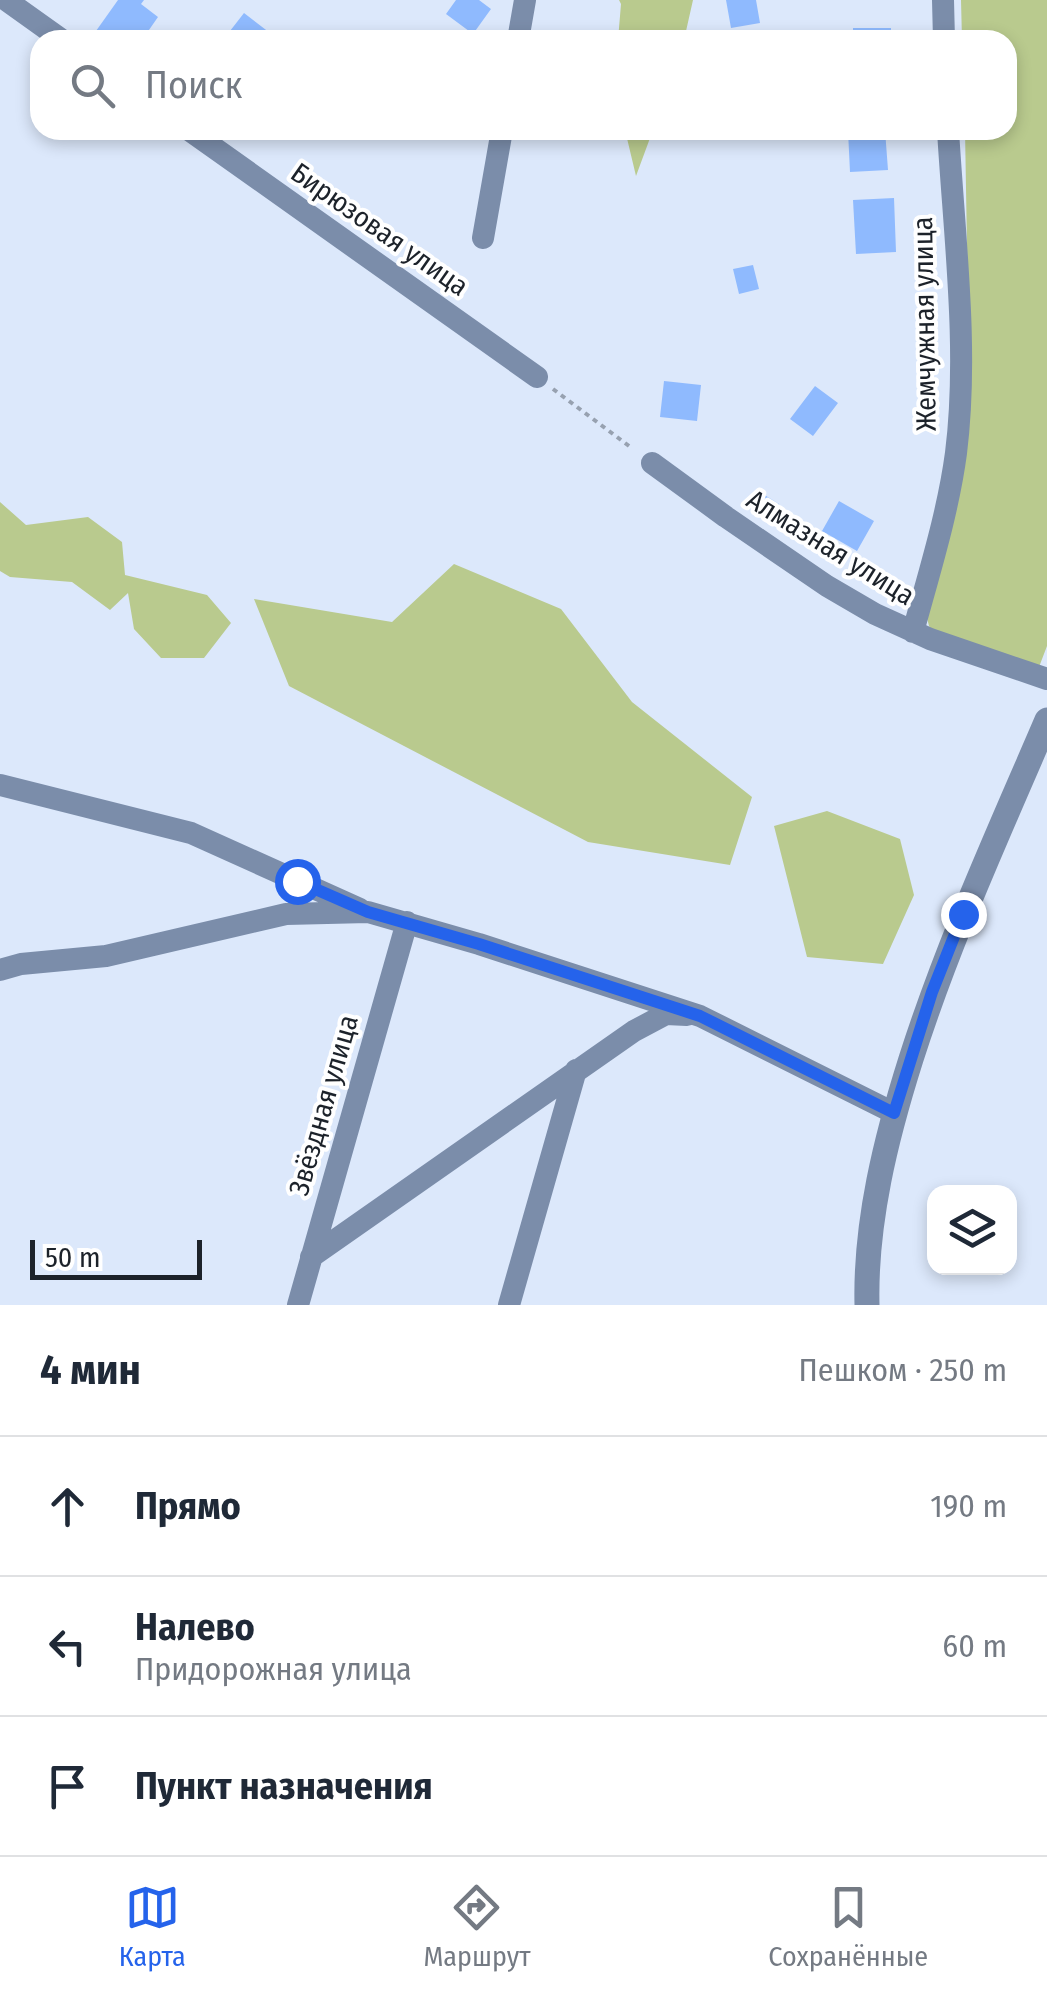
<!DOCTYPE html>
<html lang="ru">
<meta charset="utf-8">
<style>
:root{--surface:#fff;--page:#f6f6f7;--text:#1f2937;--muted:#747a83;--line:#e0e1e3;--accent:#2563eb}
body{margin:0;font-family:"Fira Sans Condensed",sans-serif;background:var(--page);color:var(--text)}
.controls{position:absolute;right:30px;bottom:30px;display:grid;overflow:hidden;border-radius:20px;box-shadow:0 5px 15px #0003}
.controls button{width:90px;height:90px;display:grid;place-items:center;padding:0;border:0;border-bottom:2px solid var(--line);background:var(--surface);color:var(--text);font:50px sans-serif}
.scale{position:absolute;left:30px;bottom:25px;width:172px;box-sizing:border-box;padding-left:10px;border:5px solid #1c222a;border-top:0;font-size:28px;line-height:35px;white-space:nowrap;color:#1c222a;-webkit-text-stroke:8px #fff;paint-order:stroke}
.stop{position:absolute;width:30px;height:30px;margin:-22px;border:8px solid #2563eb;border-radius:50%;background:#fff}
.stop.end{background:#2563eb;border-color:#fff;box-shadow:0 2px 10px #0008}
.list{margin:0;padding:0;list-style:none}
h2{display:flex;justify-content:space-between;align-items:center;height:130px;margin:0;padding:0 40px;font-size:42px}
h2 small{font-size:32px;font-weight:400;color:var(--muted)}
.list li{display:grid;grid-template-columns:65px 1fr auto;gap:30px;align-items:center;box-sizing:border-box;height:140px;padding:0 40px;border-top:2px solid var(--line)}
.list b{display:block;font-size:38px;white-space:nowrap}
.list p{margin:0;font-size:32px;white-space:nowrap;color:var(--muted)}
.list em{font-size:32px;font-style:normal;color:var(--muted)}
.icon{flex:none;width:55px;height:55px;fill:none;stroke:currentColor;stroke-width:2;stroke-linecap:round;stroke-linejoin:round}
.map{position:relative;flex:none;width:1047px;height:1305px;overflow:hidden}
.search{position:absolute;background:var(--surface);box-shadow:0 5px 15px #0003;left:30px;right:30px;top:30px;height:110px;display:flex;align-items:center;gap:25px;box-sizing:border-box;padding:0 35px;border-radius:30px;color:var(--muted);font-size:38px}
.sheet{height:550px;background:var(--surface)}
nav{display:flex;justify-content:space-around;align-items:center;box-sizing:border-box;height:140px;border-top:2px solid var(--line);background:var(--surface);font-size:28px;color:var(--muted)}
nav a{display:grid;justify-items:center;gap:5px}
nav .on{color:var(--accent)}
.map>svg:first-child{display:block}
</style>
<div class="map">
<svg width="1047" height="1305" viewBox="0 0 1047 1305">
<rect width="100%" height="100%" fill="#dce8fb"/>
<path fill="#b9ca8e" d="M619 0H693L684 40H618L621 4Z
M961 0H1047V646L1039 667 933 631 929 626 925 610 968 305 965 130H1007V40H962Z
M625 130H653L636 176Z
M0 502 26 525 88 517 122 542 125 575 207 595 231 623 204 658H161L134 629 128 593 110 610 72 582 10 577 0 571Z
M454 564 561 609 632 702 752 797 730 865 588 842 289 686 254 599 392 622Z
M827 811 900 839 914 895 883 964 807 957 774 826Z"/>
<path fill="#8fbafe" d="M118 0H144L141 4 158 17 142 40H109L96 31Z
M456 0H479L491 9 473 34 446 14Z
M726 0H756L760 23 731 28Z
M244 13 270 33 265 40H223Z
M853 28H891V40H853Z
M862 130H885L888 170 850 172 848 131Z
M894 198 896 252 856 254 853 200Z
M753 265 759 289 739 294 733 269Z
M664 381 701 385 697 421 660 417Z
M815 386 838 403 813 436 790 419Z
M763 494 779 504 770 519 753 510Z
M839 501 874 521 857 551 822 531Z"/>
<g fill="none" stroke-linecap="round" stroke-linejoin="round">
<path stroke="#97a1b0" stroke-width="4" stroke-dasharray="5 5" stroke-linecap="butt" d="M553 389 633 449"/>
<path stroke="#7b8daa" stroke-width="22" d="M6 0 62 40
M943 0 944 40
M518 40 525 0
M189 130 537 377
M483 238 502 130
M652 463 726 517 827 586 875 614 930 639 1047 679
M913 632C929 573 948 513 956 453 969 350 954 234 948 130
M0 785 191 833 360 909
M0 970 21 964 106 956 286 914 368 912 479 944 700 1016 894 1113
M311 1257 634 1031 666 1014 687 1015
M298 1305 407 922
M509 1305 576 1070"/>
<path stroke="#7b8daa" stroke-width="25" d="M867 1305C865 1222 886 1138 911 1059 948 943 999 832 1047 720"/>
</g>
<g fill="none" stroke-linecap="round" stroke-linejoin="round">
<path stroke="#2563eb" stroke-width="12" d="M297 881 368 912 479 944 700 1016 894 1113 932 992 963 914"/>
</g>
<g text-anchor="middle" stroke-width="8" stroke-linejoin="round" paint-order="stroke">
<g font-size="28" fill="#1c222a" stroke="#fff">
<text transform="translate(380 229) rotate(35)" y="10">Бирюзовая улица</text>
<text transform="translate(924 324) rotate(-91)" y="10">Жемчужная улица</text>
<text transform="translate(831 547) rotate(32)" y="10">Алмазная улица</text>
<text transform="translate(323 1105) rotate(-74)" y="10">Звёздная улица</text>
</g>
</g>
</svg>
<div class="controls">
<button><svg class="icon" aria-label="layers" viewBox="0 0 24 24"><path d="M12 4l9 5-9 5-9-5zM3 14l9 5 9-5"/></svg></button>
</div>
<div class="scale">50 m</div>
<div class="stop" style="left:297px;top:881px"></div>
<div class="stop end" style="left:963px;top:914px"></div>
<div class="search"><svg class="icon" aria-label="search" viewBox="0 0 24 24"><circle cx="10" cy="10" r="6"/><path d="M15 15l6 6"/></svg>Поиск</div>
</div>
<section class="sheet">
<h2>4 мин<small>Пешком · 250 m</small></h2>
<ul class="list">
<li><svg class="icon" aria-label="ahead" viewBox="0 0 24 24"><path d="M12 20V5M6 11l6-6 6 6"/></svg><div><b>Прямо</b></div><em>190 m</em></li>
<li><svg class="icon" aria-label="left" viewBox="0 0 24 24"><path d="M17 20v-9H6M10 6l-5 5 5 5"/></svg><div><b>Налево</b><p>Придорожная улица</p></div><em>60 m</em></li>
<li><svg class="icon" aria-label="arrive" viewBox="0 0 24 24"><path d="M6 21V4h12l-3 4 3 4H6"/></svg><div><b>Пункт назначения</b></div></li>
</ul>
</section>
<nav>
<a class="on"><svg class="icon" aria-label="map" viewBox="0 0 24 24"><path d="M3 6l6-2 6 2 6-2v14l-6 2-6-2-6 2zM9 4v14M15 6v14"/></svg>Карта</a>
<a><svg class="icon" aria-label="directions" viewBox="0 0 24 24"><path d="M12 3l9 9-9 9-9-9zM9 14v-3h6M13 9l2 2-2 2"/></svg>Маршрут</a>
<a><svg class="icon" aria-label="saved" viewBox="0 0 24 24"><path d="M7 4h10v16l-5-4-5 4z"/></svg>Сохранённые</a>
</nav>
